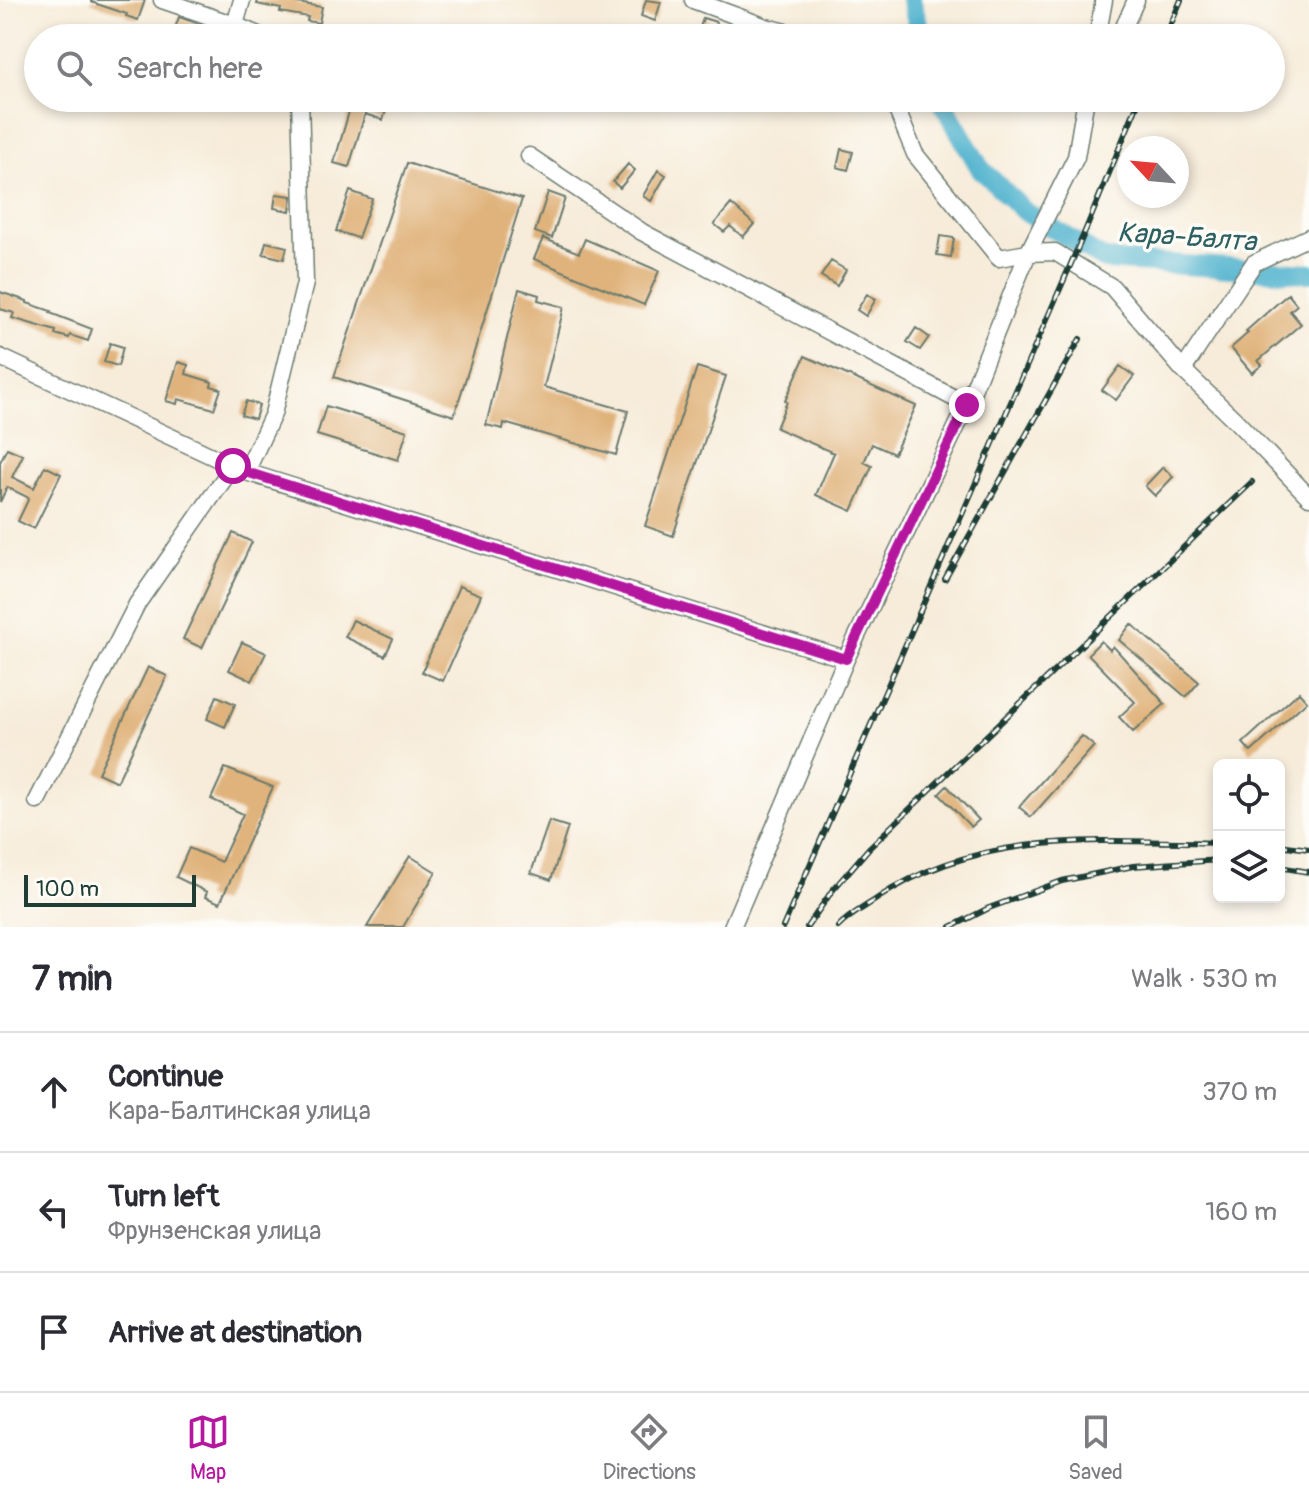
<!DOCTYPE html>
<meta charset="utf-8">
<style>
:root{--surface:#fff;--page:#f7f7f7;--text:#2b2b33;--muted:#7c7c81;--line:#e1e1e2;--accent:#b5179e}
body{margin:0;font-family:Pangolin,sans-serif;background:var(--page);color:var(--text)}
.controls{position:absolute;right:24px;bottom:24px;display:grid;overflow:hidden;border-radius:12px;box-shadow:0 4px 12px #0003}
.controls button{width:72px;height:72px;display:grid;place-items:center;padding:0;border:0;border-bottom:2px solid var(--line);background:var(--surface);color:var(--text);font:40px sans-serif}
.compass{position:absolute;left:1117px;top:136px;width:72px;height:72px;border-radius:50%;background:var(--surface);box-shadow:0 4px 12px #0003;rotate:296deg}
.scale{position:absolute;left:24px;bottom:20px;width:172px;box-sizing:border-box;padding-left:8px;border:4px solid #1f3d34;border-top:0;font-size:22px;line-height:28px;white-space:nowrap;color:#1f3d34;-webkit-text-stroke:6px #fdfcf7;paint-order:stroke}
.stop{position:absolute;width:24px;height:24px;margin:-18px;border:6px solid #b5179e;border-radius:50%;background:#fff}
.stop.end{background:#b5179e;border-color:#fff;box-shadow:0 2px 8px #0008}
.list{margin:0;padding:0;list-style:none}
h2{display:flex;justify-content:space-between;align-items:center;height:104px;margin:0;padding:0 32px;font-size:34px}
h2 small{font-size:26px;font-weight:400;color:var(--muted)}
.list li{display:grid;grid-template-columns:52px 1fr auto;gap:24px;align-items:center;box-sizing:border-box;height:120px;padding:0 32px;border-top:2px solid var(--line)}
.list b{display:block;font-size:30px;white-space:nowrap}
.list p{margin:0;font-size:26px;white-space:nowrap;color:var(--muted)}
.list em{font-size:26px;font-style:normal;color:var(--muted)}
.icon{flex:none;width:44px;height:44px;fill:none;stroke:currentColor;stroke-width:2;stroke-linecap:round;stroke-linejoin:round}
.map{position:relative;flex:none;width:1309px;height:927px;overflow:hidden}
.search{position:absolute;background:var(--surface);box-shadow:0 4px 12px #0003;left:24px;right:24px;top:24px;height:88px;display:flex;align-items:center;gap:20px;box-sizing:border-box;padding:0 28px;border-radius:44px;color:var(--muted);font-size:30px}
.sheet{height:464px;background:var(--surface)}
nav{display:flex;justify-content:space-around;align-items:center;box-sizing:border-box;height:112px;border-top:2px solid var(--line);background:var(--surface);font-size:22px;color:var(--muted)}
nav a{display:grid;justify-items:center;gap:4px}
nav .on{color:var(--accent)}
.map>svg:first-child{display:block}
</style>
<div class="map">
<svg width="1309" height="927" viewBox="0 0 1309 927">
<rect width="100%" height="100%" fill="#fdfcf7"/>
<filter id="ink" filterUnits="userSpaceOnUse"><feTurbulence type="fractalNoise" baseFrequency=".0125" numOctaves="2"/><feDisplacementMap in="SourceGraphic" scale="16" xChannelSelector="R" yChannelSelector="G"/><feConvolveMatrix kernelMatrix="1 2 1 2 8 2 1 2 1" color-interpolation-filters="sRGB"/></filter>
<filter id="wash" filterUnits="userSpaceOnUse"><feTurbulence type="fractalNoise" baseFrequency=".006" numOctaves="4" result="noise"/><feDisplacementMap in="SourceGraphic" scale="32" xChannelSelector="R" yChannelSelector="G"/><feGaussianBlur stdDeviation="1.8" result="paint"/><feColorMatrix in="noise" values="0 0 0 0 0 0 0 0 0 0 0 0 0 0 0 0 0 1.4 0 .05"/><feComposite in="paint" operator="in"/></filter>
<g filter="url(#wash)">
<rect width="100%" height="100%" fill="#f7ecda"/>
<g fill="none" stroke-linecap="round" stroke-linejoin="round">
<path stroke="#4fb2ce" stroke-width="20" d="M911 0 922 38
M940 98 980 168 1024 211 1105 260 1309 273"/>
</g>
<g id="blocks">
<path fill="#e0b37b" d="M91 0H145L138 20 126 16 127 14 91 2Z
M258 0H298L297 3 322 7 319 23 307 21 308 17 280 12 281 9 257 4Z
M646 0 661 2 655 21 641 16Z
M179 17 231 35 237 38H201L184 32 183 34 174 31Z
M703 18 716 22 712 38H697Z
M353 98H367L388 104 383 120 365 114 349 167 334 163Z
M841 149 853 152 848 170 837 167Z
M407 163 522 199 454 416 334 377Z
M628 164 635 170 620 188 613 182Z
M658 170 666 175 651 201 643 196Z
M350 191 372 199 358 238 336 231Z
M548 192 565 198 552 238 535 232Z
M276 194 292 196 290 211 274 208Z
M731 204 754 224 743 237 730 226 724 232 714 224Z
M940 236 954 238 951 257 937 255Z
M543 238 579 253 585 239 659 271 644 305 534 259Z
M266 242 287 247 284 259 263 254Z
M831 261 846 270 837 286 821 276Z
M519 289 539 295 538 300 564 307 544 387 628 411 616 455 504 423 503 429 486 425Z
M0 292 27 301V303L51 311 50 313 92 329 88 341 70 335 69 338 55 334 56 331 12 318 14 313 0 309Z
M867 294 876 299 866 316 857 310Z
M1288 294 1297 305 1290 311 1301 324 1258 361 1262 365 1252 373 1231 348 1248 333 1246 331Z
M916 328 929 337 920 350 907 342Z
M110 343 123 347 118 366 104 362Z
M805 356 916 406 894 454 872 444 864 462 872 466 852 511 816 495 834 453 776 428 787 402 785 401Z
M178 362 188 365 186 374 212 382 211 386 221 389 214 409 178 399 177 404 166 401Z
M1120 366 1134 376 1116 400 1102 390Z
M697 367 726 376 673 536 645 526Z
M246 401 259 405 255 419 241 415Z
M326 406 407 431 398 460 317 435Z
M7 448 23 455 12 477 34 488 45 466 61 474 34 529 18 521 29 498 7 487 0 502V462Z
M1163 467 1173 477 1155 496 1145 486Z
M233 533 252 542 202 648 183 639Z
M459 586 481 595 443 681 422 672Z
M353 620 393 639 385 656 345 637Z
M1131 624 1199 682 1186 697 1119 640Z
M1101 641 1110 650 1113 646 1165 704 1133 732 1119 717 1135 702 1088 654Z
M242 642 266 653 252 681 229 670Z
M148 667 167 676 117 782 98 773Z
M1299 692 1307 701 1251 752 1243 743Z
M217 696 235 704 225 727 207 719Z
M1082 736 1094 746 1031 817 1019 807Z
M225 768 273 787 220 903 205 897 207 892 176 877 189 848 221 862 243 814 211 799Z
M947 786 979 820 971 827 939 794Z
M549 821 568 827 551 880 531 873Z
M410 856 436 872 403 927H367Z"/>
</g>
</g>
<g filter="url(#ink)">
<use href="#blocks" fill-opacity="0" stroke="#6b7a6e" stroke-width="2"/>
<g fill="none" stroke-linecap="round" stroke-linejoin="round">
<defs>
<path id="minor" d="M162 0 235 25 265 38
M693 0 766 27 810 38
M235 25 242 0
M1097 38 1104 0
M1119 38 1136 0
M892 98 915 154 999 258 1028 253 1055 252 1112 287 1183 370 1235 420 1309 497
M529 156 642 232 967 405
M0 357 246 472 846 659
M1183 370 1254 263 1309 237
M246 472 273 414 305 283 300 98
M37 801 137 604 233 466
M732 927 846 659 967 405 1028 253 1076 157 1086 98"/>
</defs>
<use href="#minor" stroke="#6b7a6e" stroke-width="19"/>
<use href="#minor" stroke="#fff" stroke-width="16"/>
<defs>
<path id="rail" d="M1165 38 1181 0
M945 579 1080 339
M1279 845 1309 849
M1279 867 1309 872
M783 927 1086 229 1140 98
M807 927 832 891 869 848 1252 482
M838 927C849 915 865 907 878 898 980 829 1102 841 1219 843
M951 927 989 908 1062 881 1133 866 1219 860"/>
</defs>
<use href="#rail" stroke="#1f3d34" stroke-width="6"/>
<use href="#rail" stroke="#fdfcf7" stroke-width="3" stroke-dasharray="9" stroke-linecap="butt"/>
</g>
</g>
<g fill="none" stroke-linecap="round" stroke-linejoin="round" filter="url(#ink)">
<path stroke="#b5179e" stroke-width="10" d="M233 466 246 472 846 659 967 405"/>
</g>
<g text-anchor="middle" stroke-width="7" stroke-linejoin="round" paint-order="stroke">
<g font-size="28" font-style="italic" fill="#2d6062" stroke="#fdfcf7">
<text transform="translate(1187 236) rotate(4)" y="10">Кара-Балта</text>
</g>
</g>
</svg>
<div class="controls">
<button><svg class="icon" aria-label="locate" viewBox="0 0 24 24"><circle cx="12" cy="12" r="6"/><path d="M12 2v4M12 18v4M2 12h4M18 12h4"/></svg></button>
<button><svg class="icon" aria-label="layers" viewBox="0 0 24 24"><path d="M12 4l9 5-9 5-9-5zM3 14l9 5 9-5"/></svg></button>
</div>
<svg class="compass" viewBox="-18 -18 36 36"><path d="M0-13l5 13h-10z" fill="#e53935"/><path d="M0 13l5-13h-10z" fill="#7c7c81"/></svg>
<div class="scale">100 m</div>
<div class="stop" style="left:233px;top:466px"></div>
<div class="stop end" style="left:967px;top:405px"></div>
<div class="search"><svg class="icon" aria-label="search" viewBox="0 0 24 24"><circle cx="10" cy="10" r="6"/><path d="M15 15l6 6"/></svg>Search here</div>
</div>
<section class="sheet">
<h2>7 min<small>Walk · 530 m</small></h2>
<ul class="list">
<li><svg class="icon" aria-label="ahead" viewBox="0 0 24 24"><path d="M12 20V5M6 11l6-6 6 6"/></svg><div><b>Continue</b><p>Кара-Балтинская улица</p></div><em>370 m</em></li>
<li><svg class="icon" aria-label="left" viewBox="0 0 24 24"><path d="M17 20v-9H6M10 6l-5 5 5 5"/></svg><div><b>Turn left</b><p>Фрунзенская улица</p></div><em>160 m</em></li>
<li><svg class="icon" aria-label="arrive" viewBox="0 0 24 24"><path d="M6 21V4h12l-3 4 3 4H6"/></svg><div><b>Arrive at destination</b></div></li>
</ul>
</section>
<nav>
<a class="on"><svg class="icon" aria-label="map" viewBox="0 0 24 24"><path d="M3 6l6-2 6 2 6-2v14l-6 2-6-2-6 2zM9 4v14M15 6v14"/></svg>Map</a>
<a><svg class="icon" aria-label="directions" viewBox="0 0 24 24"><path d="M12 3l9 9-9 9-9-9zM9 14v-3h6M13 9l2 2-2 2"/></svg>Directions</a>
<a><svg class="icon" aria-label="saved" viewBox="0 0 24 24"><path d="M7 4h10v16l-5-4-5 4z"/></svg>Saved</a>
</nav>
